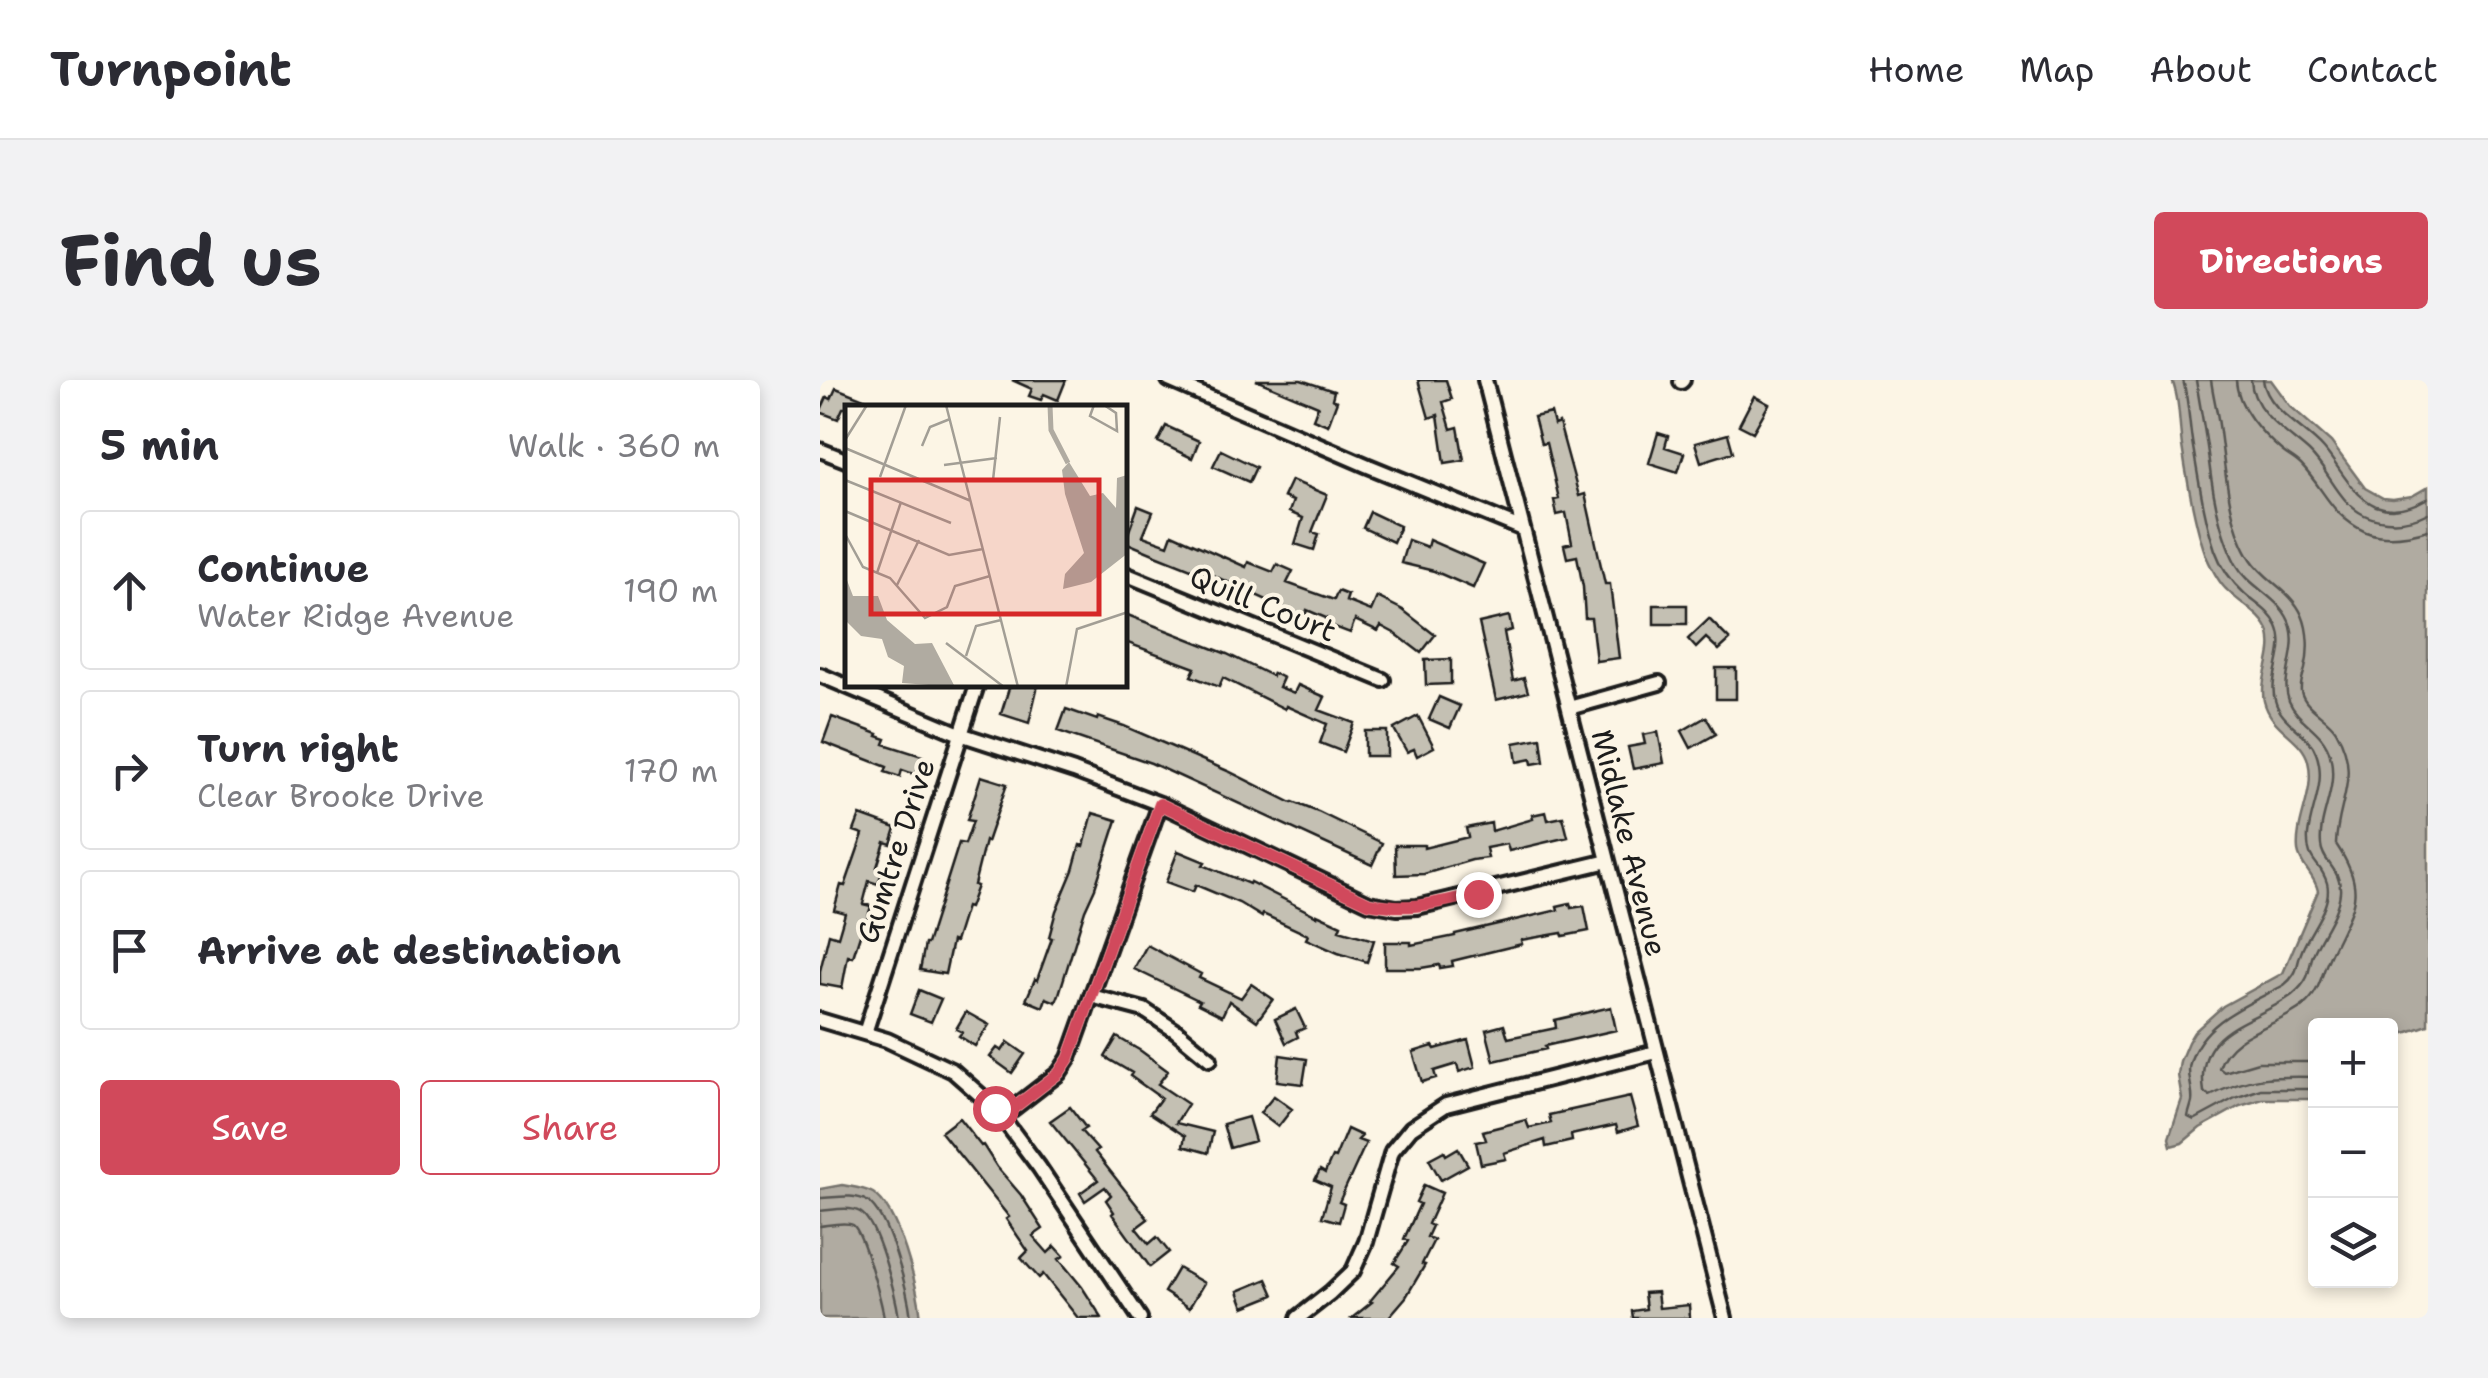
<!DOCTYPE html>
<meta charset="utf-8">
<style>
:root{--surface:#fff;--page:#f2f2f3;--text:#2b2b33;--muted:#7c7c81;--line:#e1e1e2;--accent:#d1495b}
body{margin:0;font-family:"Shantell Sans",sans-serif;background:var(--page);color:var(--text)}
.controls{position:absolute;right:30px;bottom:30px;display:grid;overflow:hidden;border-radius:10px;box-shadow:0 5px 15px #0003}
.controls button{width:90px;height:90px;display:grid;place-items:center;padding:0;border:0;border-bottom:2px solid var(--line);background:var(--surface);color:var(--text);font:50px sans-serif}
.stop{position:absolute;width:30px;height:30px;margin:-22px;border:8px solid #d1495b;border-radius:50%;background:#fff}
.stop.end{background:#d1495b;border-color:#fff;box-shadow:0 2px 10px #0008}
.list{margin:0;padding:0;list-style:none}
h2{display:flex;justify-content:space-between;align-items:center;height:130px;margin:0;padding:0 40px;font-size:42px}
h2 small{font-size:32px;font-weight:400;color:var(--muted)}
.list li{display:grid;grid-template-columns:65px 1fr auto;gap:30px;align-items:center;box-sizing:border-box;height:160px;margin:0 20px 20px;padding:0 20px;border:2px solid var(--line);border-radius:10px}
.list b{display:block;font-size:38px;white-space:nowrap}
.list p{margin:0;font-size:32px;white-space:nowrap;color:var(--muted)}
.list em{font-size:32px;font-style:normal;color:var(--muted)}
.actions{display:flex;gap:20px;padding:30px 40px}
.actions a{flex:1;padding:22px 0;border:2px solid var(--accent);border-radius:10px;text-align:center;font-size:35px;color:var(--accent)}
.actions .main{background:var(--accent);color:#fff}
.icon{flex:none;width:55px;height:55px;fill:none;stroke:currentColor;stroke-width:2;stroke-linecap:round;stroke-linejoin:round}
.map{position:relative;flex:none;width:1608px;height:938px;overflow:hidden;border-radius:10px}
header{display:flex;align-items:center;gap:60px;box-sizing:border-box;height:140px;padding:0 50px;background:var(--surface);border-bottom:2px solid var(--line)}
header strong{font-size:48px}
nav{display:flex;gap:55px;margin-inline-start:auto;font-size:35px}
.intro{display:flex;align-items:center;justify-content:space-between;box-sizing:border-box;height:240px;padding:0 60px}
h1{margin:0;font-size:70px}
.button{padding:25px 45px;border-radius:10px;background:var(--accent);color:#fff;font-size:35px;font-weight:700}
main{display:flex;gap:60px;padding:0 60px}
aside{flex:1;background:var(--surface);border-radius:10px;box-shadow:0 5px 15px #0003}
.map>svg:first-child{display:block}
</style>
<header>
<strong>Turnpoint</strong>
<nav><a>Home</a><a>Map</a><a>About</a><a>Contact</a></nav>
</header>
<div class="intro"><h1>Find us</h1><a class="button">Directions</a></div>
<main>
<aside>
<h2>5 min<small>Walk · 360 m</small></h2>
<ul class="list">
<li><svg class="icon" aria-label="ahead" viewBox="0 0 24 24"><path d="M12 20V5M6 11l6-6 6 6"/></svg><div><b>Continue</b><p>Water Ridge Avenue</p></div><em>190 m</em></li>
<li><svg class="icon" aria-label="right" viewBox="0 0 24 24"><path d="M7 20v-9h11M14 6l5 5-5 5"/></svg><div><b>Turn right</b><p>Clear Brooke Drive</p></div><em>170 m</em></li>
<li><svg class="icon" aria-label="arrive" viewBox="0 0 24 24"><path d="M6 21V4h12l-3 4 3 4H6"/></svg><div><b>Arrive at destination</b></div></li>
</ul>
<div class="actions"><a class="main">Save</a><a>Share</a></div>
</aside>
<div class="map">
<svg width="1608" height="938" viewBox="0 0 1608 938">
<rect width="100%" height="100%" fill="#fcf5e5"/>
<filter id="ink" filterUnits="userSpaceOnUse"><feTurbulence type="fractalNoise" baseFrequency=".01" numOctaves="2"/><feDisplacementMap in="SourceGraphic" scale="20" xChannelSelector="R" yChannelSelector="G"/><feConvolveMatrix kernelMatrix="1 2 1 2 8 2 1 2 1" color-interpolation-filters="sRGB"/></filter>
<g filter="url(#ink)">
<path fill="#b0aba1" stroke="#75726c" stroke-width="2.5" d="M1352 0H1451L1470 26 1511 62 1545 108 1563 118 1573 119 1592 116 1608 107V645L1571 658 1570 646H1496L1495 719H1443L1420 726 1380 748 1362 763 1351 766 1349 758 1362 719 1358 695 1360 681 1368 662 1374 652 1403 626 1463 593 1498 511C1495 495 1480 486 1478 471 1475 440 1496 412 1488 381 1482 357 1451 350 1444 321 1439 298 1455 276 1449 253 1444 235 1419 223 1407 210 1398 202 1392 189 1387 178 1375 148 1367 99 1362 66 1359 44 1360 21 1352 0Z
M22 805C32 807 44 808 53 813 79 829 98 909 101 938H0V809Z"/>
<g fill="none" stroke-linecap="round" stroke-linejoin="round">
<path stroke="#575551" stroke-width="2.5" d="M1363 0C1369 22 1369 45 1373 67 1379 101 1384 137 1395 170 1401 187 1412 202 1425 214 1436 224 1450 231 1457 246 1468 270 1448 296 1455 320 1461 344 1488 351 1496 373 1507 402 1491 427 1488 455 1486 483 1501 481 1507 503 1513 526 1488 552 1481 573 1478 580 1478 588 1474 594 1471 599 1468 602 1464 605 1429 624 1382 641 1370 683 1366 696 1374 709 1372 722 1371 727 1369 731 1368 737L1374 740 1415 718 1441 709H1496
M1376 0C1380 27 1386 55 1389 82 1393 116 1400 154 1416 184 1430 209 1463 218 1471 247 1478 272 1460 299 1469 321 1478 343 1504 350 1510 375 1519 410 1498 434 1501 465 1502 482 1522 490 1520 512 1518 535 1501 554 1493 575 1490 582 1490 590 1487 597 1484 604 1478 610 1472 615 1433 644 1374 647 1384 712L1390 716C1430 696 1451 696 1496 697
M1391 0C1393 15 1397 30 1399 45 1405 85 1408 145 1431 179 1445 201 1471 210 1482 235 1489 251 1489 273 1485 289 1483 296 1480 303 1481 311 1484 328 1508 337 1516 351 1542 396 1517 422 1516 464 1550 515 1531 528 1509 578 1501 595 1500 612 1484 625 1457 647 1410 652 1399 688L1404 692 1438 682H1496
M1416 0C1417 27 1442 54 1462 71 1468 76 1475 79 1481 85 1506 111 1510 135 1546 152 1566 160 1588 156 1608 150
M1431 0C1432 32 1468 53 1489 72 1504 86 1513 107 1527 122 1548 145 1583 146 1608 133
M1443 0C1447 30 1486 48 1504 69 1521 89 1531 114 1556 126 1574 133 1592 127 1608 118
M0 818C15 818 32 813 47 821 69 834 88 912 91 938
M0 831C13 830 29 826 40 832 58 842 76 917 79 938
M0 846C9 845 25 841 33 845 43 852 62 924 64 938"/>
</g>
<path fill="#c4c0b3" stroke="#1c1c1c" stroke-width="2.5" d="M192 0H246L238 20 224 14 221 20 209 16 212 9Z
M436 0H481L514 11 512 19 517 21 508 45 493 39 498 26Z
M598 0H626L632 19 623 22 631 49 638 47 644 80 625 83 618 35 609 38Z
M16 8 62 26V28H23L18 39 0 32 7 17 11 19Z
M934 16 949 24 933 52 919 45Z
M731 33 734 45 739 43 759 116 765 114 785 204H790L799 278 776 281 771 238H765L763 207 757 176 747 178 744 165 752 163 746 133 737 135 734 120 739 119 726 63 721 64 714 37Z
M346 46 379 61 372 78 338 62Z
M838 53 848 56 845 67 864 73 858 92 829 83Z
M908 54 913 72 881 82 875 63Z
M401 70 436 87 429 102 393 86Z
M471 100 507 115 492 152 499 154 494 170 475 164 483 138 469 132 473 121 463 117Z
M318 126 333 132 323 156 348 165 352 154 426 187 428 182 453 192 457 184 473 191 467 203 514 220 518 211 528 215 526 221 551 231 557 217 583 230 615 255 601 273 576 254 561 246 558 251 535 240 530 253 504 243 506 238 487 230 485 236 471 231 392 195 391 197 336 175 305 162Z
M550 132 580 146 573 162 543 148Z
M588 160 607 167 609 160 664 184 653 208 614 191 581 183Z
M834 225H867V244H834Z
M305 234 407 274 452 296 453 293 463 298 459 307 474 313 478 305 505 317 499 330 534 343 523 372 500 363 507 344 466 326 465 329 403 298 399 307 371 296 375 288 305 262Z
M689 236 692 250 684 252 693 301 704 298 708 312 676 320 659 243Z
M889 239 910 260 899 270 886 258 876 268 868 259Z
M631 279V304L606 305 605 280Z
M896 288H916V319H896Z
M190 305H218L209 343 181 334Z
M619 317 640 326 630 348 609 339Z
M246 329 277 340 278 337 304 346 410 392 472 423 473 422 498 432 562 463 552 485 331 383 238 351Z
M598 336 614 367 597 376 594 369 587 372 574 349Z
M12 337 58 354 57 356 66 359 64 364 102 376 96 395 82 390 80 397 65 392 67 387 3 362Z
M886 337 896 354 871 368 862 351Z
M545 351H567V376H545Z
M838 352 844 383 813 389 808 367 825 364 823 355Z
M721 358 724 382 712 384 711 379 697 382 694 363Z
M161 396 187 404 167 462 165 461 154 505 157 506 149 528 146 527 135 562 132 561 125 594 100 590 105 564H107L139 463 145 464 153 441 147 440Z
M726 432 728 440 743 437 748 457 689 471 687 464 666 468 668 478 652 480 604 494 576 495 575 465H604V468L648 457 646 448 671 443 672 451 713 439 712 435Z
M273 433 297 440 275 508 265 530 239 614 236 622 226 618 223 627 206 620 215 599 217 600 232 558 229 557 236 531 253 490 260 465 264 466Z
M40 435 76 448 71 464 65 462 57 487 63 489 58 504 49 501 43 524 51 526 47 540 45 539 33 577 28 576 22 608 0 604V591L9 554 18 557 25 533 14 530 21 505 25 506 43 454 34 451Z
M358 471 385 482 383 485 429 504 430 502 497 536V534L521 545 519 550 554 560 547 582 518 573 486 559 488 555 443 534 442 537 419 523 376 505 373 512 346 502Z
M750 523 751 528 764 526 769 551 743 556 742 553 701 560 702 564 632 581 633 586 620 588 619 585 601 588H565V562H591V565L635 556V554L738 530 737 526Z
M327 565 381 594 379 598 421 618 431 604 453 619 437 641 409 621 402 636 378 624 380 621 314 589Z
M99 610 121 619 111 642 90 634Z
M791 627 796 650 725 666 726 669 674 681 666 650 684 645 688 658 736 648 735 640Z
M476 629 485 648 476 652 478 657 466 663 455 639Z
M146 632 169 645 155 666 139 656 142 652 136 649Z
M297 657 321 671 348 691 338 704 368 724 356 743 393 752 388 773 363 766 365 756 330 733 341 718 310 696 312 693 285 677Z
M648 660 655 687 639 692 637 684 614 691 616 698 602 702 593 672 613 666 615 669Z
M188 662 205 674 192 693 170 677 177 668 182 671Z
M460 675 487 679 483 704 457 701Z
M454 716 472 729 458 747 440 733Z
M810 717 818 746 798 752 796 745 751 755 752 761 726 767 725 760 684 773 686 779 661 784 656 762 666 760 663 751 706 740 709 748 731 743 729 735Z
M250 727 266 748 261 751 278 770 275 772 328 839 316 848 329 864 337 857 349 872 330 887 292 834 294 832 286 820 291 815 285 807 265 821 260 813 278 800 230 741Z
M428 737 435 761 410 768 403 744Z
M139 738 161 766 163 765 177 787 201 815 223 849 213 856 228 873 235 866 244 876 239 879 262 907 282 938H258L223 894 219 898 201 878 208 871 186 839 189 837 121 752Z
M527 749 542 756 538 760 546 763 519 822 524 824 519 842 502 837 511 807 495 800 500 790 505 793 512 777 515 778Z
M638 768 648 785 621 800 609 779 624 771 626 775Z
M604 805 622 813 608 844 612 846 607 857 614 860 602 884 605 885 586 917 568 938H532L552 922 550 921 579 886 574 883 588 861 584 859 600 824 596 822Z
M358 888 384 903 369 928 344 912Z
M447 899 454 915 424 927 418 911Z
M837 912 839 928 869 925 870 938H813L812 931 826 929 824 913Z"/>
<g fill="none" stroke-linecap="round" stroke-linejoin="round">
<defs>
<path id="minor" d="M349 0 546 85 703 149
M665 0 905 938
M861 2 863 0
M0 70 28 81
M305 194 563 300
M0 295 140 354 254 391 340 424 549 523 577 528 597 527 788 481
M749 328 839 303
M271 616 324 630 356 651 390 679
M0 640 67 660 133 691 175 728 219 787 320 938
M45 653 157 305
M182 737 239 693 249 678 340 424
M478 938 510 913 533 891 546 862 572 771 591 748 626 725 836 672"/>
</defs>
<use href="#minor" stroke="#1c1c1c" stroke-width="20"/>
<use href="#minor" stroke="#fcf5e5" stroke-width="12"/>
</g>
</g>
<g fill="none" stroke-linecap="round" stroke-linejoin="round" filter="url(#ink)">
<path stroke="#d1495b" stroke-width="12" d="M175 728 182 737 239 693 249 678 340 424 549 523C593 531 615 523 658 514"/>
</g>
<g text-anchor="middle" stroke-width="8" stroke-linejoin="round" paint-order="stroke">
<g font-size="30" fill="#1c1c1c" stroke="#fcf5e5">
<text transform="translate(443 224) rotate(22)" y="10">Quill Court</text>
<text transform="translate(809 463) rotate(76)" y="10">Midlake Avenue</text>
<text transform="translate(76 471) rotate(-72)" y="10">Gumtre Drive</text>
</g>
</g>
<g transform="translate(25 25)">
<rect width="282" height="282" fill="#fcf5e5"/>
<path d="M224 57 245 91 258 88 271 103 272 73 282 70 283 148 246 177 218 184 220 169 239 148 220 89 217 65ZM0 170 8 191H33L42 215 70 239 87 238 110 282 57 278 59 261 43 252 37 234 16 231 0 215Z" fill="#b0aba1"/>
<path fill="none" stroke="#b0aba1" stroke-width="5" d="M205 0 206 25 223 58"/>
<path fill="none" stroke="#a29e95" stroke-width="2.5" d="M101 0 173 282M249 0 245 11 272 26 271 8 259 0M0 35 22 0M77 41 85 22 105 14M0 43 126 96M99 60 152 53M35 72 61 0M0 75 106 118M148 75 155 12M0 106 104 150 138 144M0 129 18 162 45 173 80 213 102 202 110 181 145 171M32 168 56 97M52 180 74 135M101 238 159 282M121 251 131 221 156 215M221 282 232 224 283 207"/>
<path fill="#d62828" fill-opacity="0.15" stroke="#d62828" stroke-width="5" d="M26 75H254V209H26Z"/>
<rect width="282" height="282" fill="none" stroke="#1c1c1c" stroke-width="5"/>
</g>
</svg>
<div class="controls">
<button>+</button>
<button>−</button>
<button><svg class="icon" aria-label="layers" viewBox="0 0 24 24"><path d="M12 4l9 5-9 5-9-5zM3 14l9 5 9-5"/></svg></button>
</div>
<div class="stop" style="left:175px;top:728px"></div>
<div class="stop end" style="left:658px;top:514px"></div>
</div>
</main>
